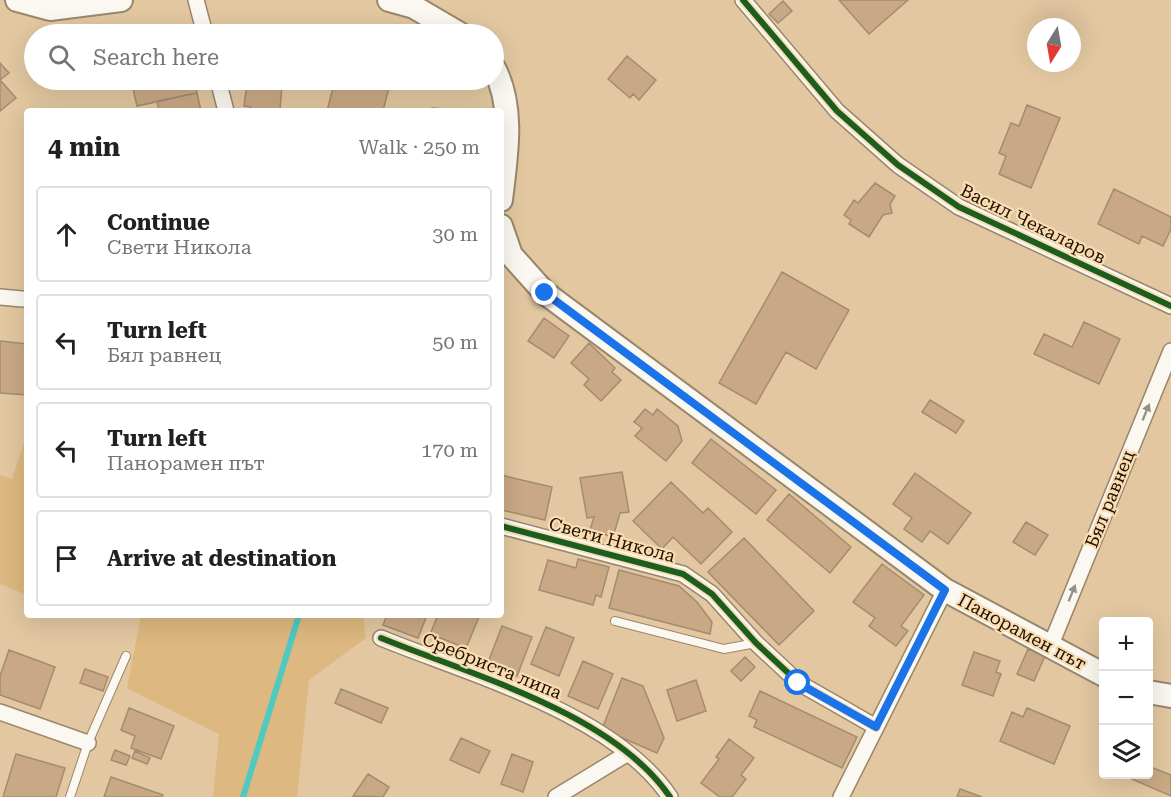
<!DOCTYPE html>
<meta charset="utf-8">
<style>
:root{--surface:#fff;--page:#f6f6f6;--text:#202124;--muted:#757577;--line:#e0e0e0}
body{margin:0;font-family:"Roboto Serif",serif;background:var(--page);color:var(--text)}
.controls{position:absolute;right:18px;bottom:18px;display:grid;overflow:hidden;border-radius:6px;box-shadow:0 6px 24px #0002}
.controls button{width:54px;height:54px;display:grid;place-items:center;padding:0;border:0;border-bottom:2px solid var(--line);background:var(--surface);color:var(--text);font:30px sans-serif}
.compass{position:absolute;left:1027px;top:18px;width:54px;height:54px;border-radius:50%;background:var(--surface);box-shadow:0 6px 24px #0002;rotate:191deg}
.stop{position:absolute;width:18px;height:18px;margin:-14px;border:4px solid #1a73e8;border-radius:50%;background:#fff}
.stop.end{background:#1a73e8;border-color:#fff;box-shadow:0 2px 6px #0008}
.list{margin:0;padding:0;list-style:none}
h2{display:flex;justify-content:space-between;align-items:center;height:78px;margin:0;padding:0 24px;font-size:26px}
h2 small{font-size:20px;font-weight:400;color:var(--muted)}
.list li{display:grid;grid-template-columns:39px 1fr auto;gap:18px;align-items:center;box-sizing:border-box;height:96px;margin:0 12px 12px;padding:0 12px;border:2px solid var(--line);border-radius:6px}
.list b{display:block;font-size:22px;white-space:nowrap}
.list p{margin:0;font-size:20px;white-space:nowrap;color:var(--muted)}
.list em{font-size:20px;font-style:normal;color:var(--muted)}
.icon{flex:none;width:33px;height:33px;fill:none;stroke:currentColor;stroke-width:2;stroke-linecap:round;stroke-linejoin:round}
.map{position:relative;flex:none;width:1171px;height:797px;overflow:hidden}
.search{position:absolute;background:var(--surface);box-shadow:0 6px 24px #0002;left:24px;top:24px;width:480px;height:66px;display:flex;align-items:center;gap:15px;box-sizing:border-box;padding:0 21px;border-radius:33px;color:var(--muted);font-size:22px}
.panel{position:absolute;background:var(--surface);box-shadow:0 6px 24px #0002;left:24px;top:108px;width:480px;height:510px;border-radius:6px}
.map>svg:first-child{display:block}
</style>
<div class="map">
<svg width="1171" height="797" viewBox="0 0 1171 797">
<rect width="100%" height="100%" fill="#e2c7a0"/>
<path fill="#ddb880" d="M27 433V595L0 584V475L12 479Z
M141 615H363L366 638 309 680 297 797H213L219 734 127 688Z"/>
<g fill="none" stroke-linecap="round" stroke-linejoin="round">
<path stroke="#50c9c0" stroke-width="6" d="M243 797 299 615"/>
</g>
<path fill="#c9a885" stroke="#a38c70" stroke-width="1.5" d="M839 0H908L869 34Z
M783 1 792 11 778 23 769 14Z
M627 56 656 80 639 100 633 94 630 98 608 79Z
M0 63 9 73 0 80 16 98 0 111Z
M131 80H194L197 93 137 106Z
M241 80H275V86L282 87 280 109 291 111H250L251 107 244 106 247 83 241 82Z
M335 80H391L383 111H327Z
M197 93 201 111H159L157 101Z
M1027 105 1060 118 1031 188 999 174 1006 156 999 153 1011 123 1019 126Z
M432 108 456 110V111H431Z
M875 183 895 196 890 204 892 213 883 215 869 237 849 224 851 220 844 215 854 200 858 203Z
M1114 189 1171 217V229L1163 246 1142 236 1139 244 1098 224Z
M782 272 849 310 816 369 786 352 756 404 719 383Z
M544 318 569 336 554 358 528 341Z
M1084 322 1120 339 1099 384 1034 354 1044 334 1072 347Z
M0 341 27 344V395L0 393Z
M589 343 615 368 612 372 621 380 601 401 584 385 589 379 571 363Z
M930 400 964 421 956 433 922 412Z
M645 409 653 415 657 409 678 426 682 441 666 461 635 436 642 428 634 422Z
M711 439 776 490 756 514 692 463Z
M622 472 629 512 620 513 613 537 590 530 594 517 587 518 580 478Z
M915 473 971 513 948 544 930 531 922 542 904 529 912 518 893 504Z
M501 475 552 487 545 520 501 510Z
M671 482 703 513 708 508 732 532 701 564 673 537 662 549 633 521Z
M789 494 851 547 830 573 767 520Z
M1026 522 1048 535 1035 555 1013 542Z
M744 538 814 611 779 645 708 572Z
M578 559 609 567 601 597 596 595 593 605 539 590 548 560 576 568Z
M882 564 924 595 901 626 908 631 896 646 869 626 875 618 853 602Z
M619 570 679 586 697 602 712 622 710 634 609 608Z
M387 615H427L418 638 383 625Z
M438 615 479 617 466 648 430 634Z
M502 626 532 637 517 676 487 665Z
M546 627 574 638 559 676 531 664Z
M1028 649 1045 656 1034 681 1017 674Z
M9 650 55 667 40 709 0 695V676Z
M974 652 1000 661 996 672 1001 674 993 696 962 685Z
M745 657 755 667 741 681 731 671Z
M583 661 613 674 598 709 568 696Z
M85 669 108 677 103 691 80 683Z
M622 678 643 686 664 738 657 753 602 729Z
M696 680 706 711 677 721 667 690Z
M341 689 388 708 381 723 335 703Z
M760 691 857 737 842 768 754 727 757 720 749 716Z
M129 708 174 726 161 759 131 748 135 736 121 730Z
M1027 708 1070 726 1054 764 1000 741 1012 712 1023 717Z
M461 738 490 751 479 773 450 760Z
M729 739 754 758 741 775 746 779 732 797H720L701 783 719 759 716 757Z
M115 750 130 756 126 765 111 760Z
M135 751 150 758 147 764 132 758Z
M16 754 65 768 56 797H3Z
M512 754 533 762 523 792 501 784Z
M1148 766 1171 775V796L1132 779 1134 774H1148Z
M368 774 389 787 383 797 353 796Z
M111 777 163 795 162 797H104Z
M960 789 982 797H957Z"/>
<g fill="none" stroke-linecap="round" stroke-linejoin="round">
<defs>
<path id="service" d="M615 621 724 649 756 643
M70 797 88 743 126 656"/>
<path id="minor" d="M196 0 205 34
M743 0 837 111 898 165 959 207 1171 306
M218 80 226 111
M0 297 22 299
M501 526 683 574 712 594 756 643 799 683 876 727
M381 638C472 675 614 714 670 797
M1050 647 1171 351
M0 712 88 743
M556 797 628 753
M841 797 945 590"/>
<path id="secondary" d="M17 0 50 9 121 0
M389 0 414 7 460 34
M494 68C515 108 506 157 501 200
M501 226 511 255 545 293 945 590 1104 675
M1148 692 1171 696"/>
</defs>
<use href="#service" stroke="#99876b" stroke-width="10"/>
<use href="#minor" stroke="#99876b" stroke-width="18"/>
<use href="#secondary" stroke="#99876b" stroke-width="26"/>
<use href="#service" stroke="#fbf7f1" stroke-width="8"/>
<use href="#minor" stroke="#fbf7f1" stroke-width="15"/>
<use href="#secondary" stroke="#fbf7f1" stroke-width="22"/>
<defs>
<path id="cycleway" d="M743 0 837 111 898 165 959 207 1171 306
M501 526 683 574 712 594 756 643 799 683 876 727
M381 638C472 675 614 714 670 797"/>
</defs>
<use href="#cycleway" stroke="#fbddb4" stroke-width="10"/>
<use href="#cycleway" stroke="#1b5e20" stroke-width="6"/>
</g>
<defs><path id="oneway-solid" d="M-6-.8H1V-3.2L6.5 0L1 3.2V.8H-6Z" transform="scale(1.5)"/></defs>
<g fill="#999085">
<use href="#oneway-solid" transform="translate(1146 412) rotate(-68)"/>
<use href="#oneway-solid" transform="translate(1072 593) rotate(-68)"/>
</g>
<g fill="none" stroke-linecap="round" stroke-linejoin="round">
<path stroke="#1a73e8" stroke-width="8" d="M545 293 945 590 876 727 798 683"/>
</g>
<g text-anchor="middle" stroke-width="4.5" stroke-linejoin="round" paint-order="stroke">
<g font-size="18" fill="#211300" stroke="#fbddb4">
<text transform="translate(1033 224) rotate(26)" y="6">Васил Чекаларов</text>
<text transform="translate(1110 499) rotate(-68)" y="6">Бял равнец</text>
<text transform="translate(612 540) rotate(15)" y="6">Свети Никола</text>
<text transform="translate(1022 632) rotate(28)" y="6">Панорамен път</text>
<text transform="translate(492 666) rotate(22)" y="6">Сребриста липа</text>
</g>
</g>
</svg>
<div class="controls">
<button>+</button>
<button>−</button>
<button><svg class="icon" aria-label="layers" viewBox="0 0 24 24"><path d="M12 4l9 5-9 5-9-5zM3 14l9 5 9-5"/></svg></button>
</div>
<svg class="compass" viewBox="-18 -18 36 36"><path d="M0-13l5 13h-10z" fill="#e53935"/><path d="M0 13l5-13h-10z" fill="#757577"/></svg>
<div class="stop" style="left:798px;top:683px"></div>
<div class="stop end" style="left:545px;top:293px"></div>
<div class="search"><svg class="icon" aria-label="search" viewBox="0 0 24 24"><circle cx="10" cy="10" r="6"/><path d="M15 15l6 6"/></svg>Search here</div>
<section class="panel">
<h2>4 min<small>Walk · 250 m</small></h2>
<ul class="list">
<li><svg class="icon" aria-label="ahead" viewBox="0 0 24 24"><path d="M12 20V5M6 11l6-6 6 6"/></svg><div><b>Continue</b><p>Свети Никола</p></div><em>30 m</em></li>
<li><svg class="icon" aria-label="left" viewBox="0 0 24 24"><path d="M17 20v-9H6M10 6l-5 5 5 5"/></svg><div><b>Turn left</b><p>Бял равнец</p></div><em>50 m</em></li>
<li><svg class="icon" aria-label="left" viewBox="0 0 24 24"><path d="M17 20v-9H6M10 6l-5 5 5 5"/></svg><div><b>Turn left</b><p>Панорамен път</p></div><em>170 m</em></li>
<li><svg class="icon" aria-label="arrive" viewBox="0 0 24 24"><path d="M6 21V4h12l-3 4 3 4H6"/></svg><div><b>Arrive at destination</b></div></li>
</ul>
</section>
</div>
